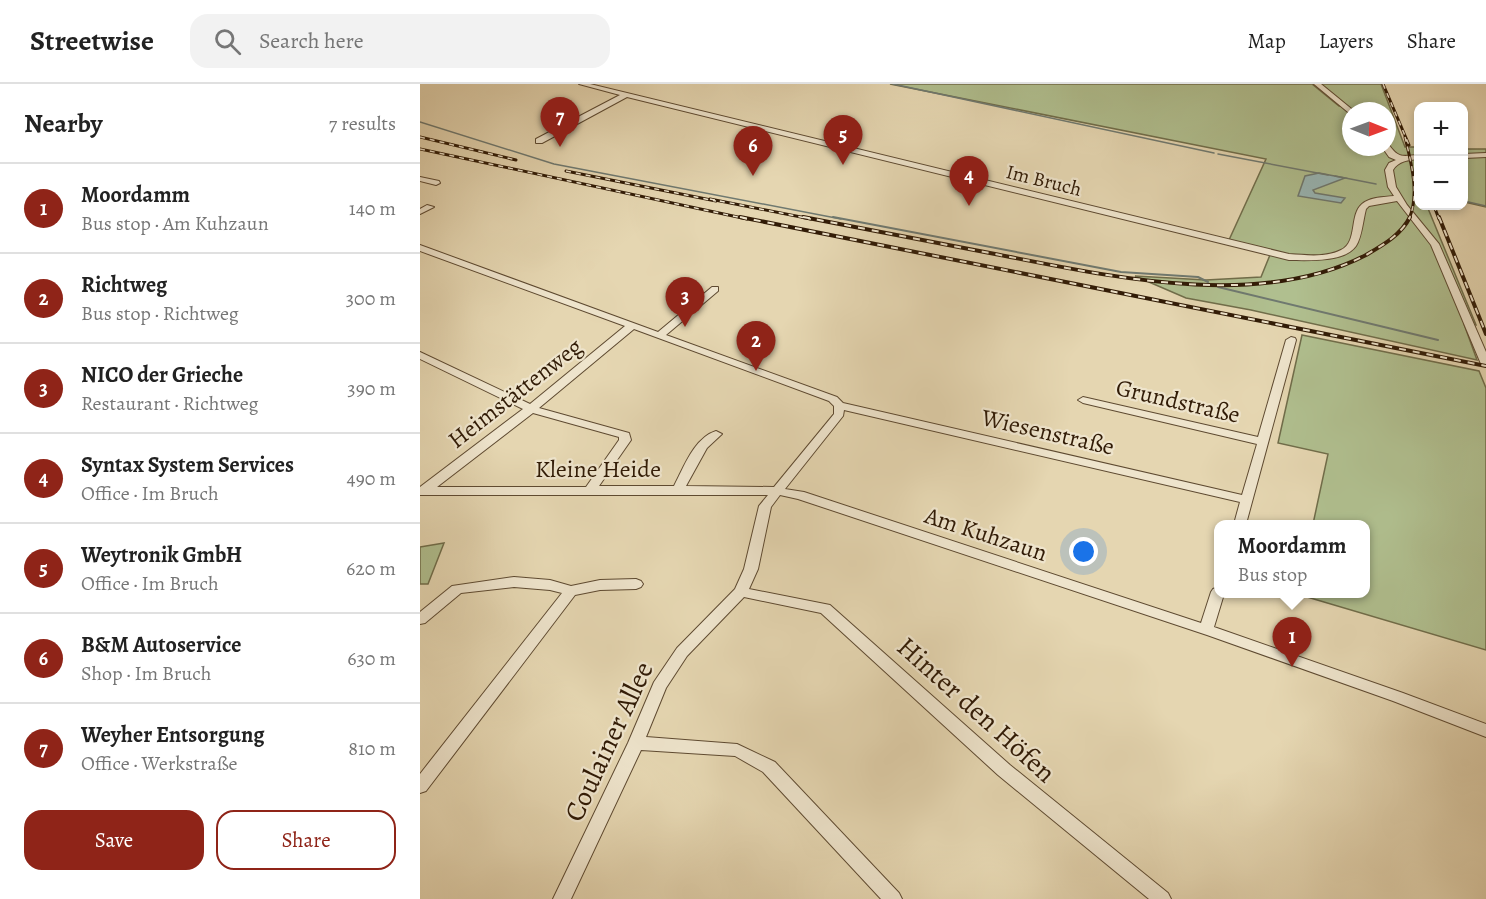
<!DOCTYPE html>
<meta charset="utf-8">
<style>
:root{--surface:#fff;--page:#f2f2f2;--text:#222;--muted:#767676;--line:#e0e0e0;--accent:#8f2418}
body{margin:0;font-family:Alegreya,serif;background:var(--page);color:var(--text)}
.controls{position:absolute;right:18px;top:18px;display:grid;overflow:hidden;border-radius:12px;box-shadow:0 3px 9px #0003}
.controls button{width:54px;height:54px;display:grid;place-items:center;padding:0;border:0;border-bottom:2px solid var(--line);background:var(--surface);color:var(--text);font:30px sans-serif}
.compass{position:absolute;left:922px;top:18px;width:54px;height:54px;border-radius:50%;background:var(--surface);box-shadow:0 3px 9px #0003;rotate:91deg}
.you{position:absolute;left:664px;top:468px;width:21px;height:21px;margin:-15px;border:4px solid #fff;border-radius:50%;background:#1a73e8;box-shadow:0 0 0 9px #1a73e833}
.badge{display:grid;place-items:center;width:39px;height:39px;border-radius:50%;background:var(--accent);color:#fff;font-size:20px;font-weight:700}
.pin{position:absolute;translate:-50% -50px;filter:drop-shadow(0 2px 3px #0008)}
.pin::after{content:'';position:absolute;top:32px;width:21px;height:18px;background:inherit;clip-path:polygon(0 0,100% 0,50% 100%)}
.popup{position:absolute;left:794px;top:436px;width:156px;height:78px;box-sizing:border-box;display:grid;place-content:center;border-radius:12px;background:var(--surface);filter:drop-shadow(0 2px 4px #0005);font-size:20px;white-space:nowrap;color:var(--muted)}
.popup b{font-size:22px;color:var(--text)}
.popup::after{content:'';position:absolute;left:50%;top:100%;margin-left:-12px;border:12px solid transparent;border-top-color:var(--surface)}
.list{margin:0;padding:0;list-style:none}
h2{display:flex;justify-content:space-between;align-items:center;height:78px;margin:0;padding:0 24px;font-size:26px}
h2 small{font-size:20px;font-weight:400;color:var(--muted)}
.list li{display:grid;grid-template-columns:39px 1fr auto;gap:18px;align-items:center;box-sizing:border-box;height:90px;padding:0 24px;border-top:2px solid var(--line)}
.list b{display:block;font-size:22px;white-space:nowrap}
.list p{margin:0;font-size:20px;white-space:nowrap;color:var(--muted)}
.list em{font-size:20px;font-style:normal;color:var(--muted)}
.actions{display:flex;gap:12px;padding:18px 24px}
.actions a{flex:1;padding:14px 0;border:2px solid var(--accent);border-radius:18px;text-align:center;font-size:21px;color:var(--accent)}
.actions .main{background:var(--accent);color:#fff}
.icon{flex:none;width:33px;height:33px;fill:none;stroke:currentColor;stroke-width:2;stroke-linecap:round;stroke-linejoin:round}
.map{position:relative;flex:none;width:1066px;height:815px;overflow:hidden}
header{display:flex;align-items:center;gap:36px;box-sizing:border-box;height:84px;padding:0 30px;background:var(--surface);border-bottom:2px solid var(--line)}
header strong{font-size:28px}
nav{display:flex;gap:33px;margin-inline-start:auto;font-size:21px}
.search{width:420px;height:54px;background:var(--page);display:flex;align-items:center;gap:15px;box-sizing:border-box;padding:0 21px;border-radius:18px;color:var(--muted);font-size:22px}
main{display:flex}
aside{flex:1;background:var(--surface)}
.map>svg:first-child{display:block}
</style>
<header>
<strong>Streetwise</strong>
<div class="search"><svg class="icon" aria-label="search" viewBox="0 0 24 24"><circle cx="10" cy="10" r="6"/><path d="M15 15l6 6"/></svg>Search here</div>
<nav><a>Map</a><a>Layers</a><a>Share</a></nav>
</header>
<main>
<aside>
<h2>Nearby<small>7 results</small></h2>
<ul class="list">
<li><span class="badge">1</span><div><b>Moordamm</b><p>Bus stop · Am Kuhzaun</p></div><em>140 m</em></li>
<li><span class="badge">2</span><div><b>Richtweg</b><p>Bus stop · Richtweg</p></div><em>300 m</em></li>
<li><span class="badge">3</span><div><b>NICO der Grieche</b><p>Restaurant · Richtweg</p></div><em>390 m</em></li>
<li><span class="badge">4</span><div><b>Syntax System Services</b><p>Office · Im Bruch</p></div><em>490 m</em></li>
<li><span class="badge">5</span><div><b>Weytronik GmbH</b><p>Office · Im Bruch</p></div><em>620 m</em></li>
<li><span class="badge">6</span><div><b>B&amp;M Autoservice</b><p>Shop · Im Bruch</p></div><em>630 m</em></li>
<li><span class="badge">7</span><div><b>Weyher Entsorgung</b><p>Office · Werkstraße</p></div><em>810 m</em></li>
</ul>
<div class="actions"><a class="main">Save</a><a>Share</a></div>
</aside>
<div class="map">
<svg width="1066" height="815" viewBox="0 0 1066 815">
<rect width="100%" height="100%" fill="#e5d6b1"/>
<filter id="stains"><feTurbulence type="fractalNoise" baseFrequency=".00333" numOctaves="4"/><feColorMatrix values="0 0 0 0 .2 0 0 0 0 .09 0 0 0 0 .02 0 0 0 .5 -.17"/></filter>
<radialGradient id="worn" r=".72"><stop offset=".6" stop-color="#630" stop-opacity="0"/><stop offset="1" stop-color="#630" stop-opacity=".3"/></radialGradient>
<path fill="#b0bf8f" stroke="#706d4a" stroke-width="1.5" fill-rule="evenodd" d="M470 0H892L919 22H922L898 0H961L985 63H998V122H1007L1056 241 1044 240 1057 276 831 226 766 214 715 192 786 196 841 193 852 166 809 156 846 75ZM931 27H967V63H931Z
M1044 65H1066V123L1044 118Z
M882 251 1059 287 1066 304V566L877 510H946V440H893L908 370 858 359Z
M24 459 8 500H0V463Z"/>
<path fill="#99b7b6" stroke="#6f7970" stroke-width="1.5" d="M899 89 925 94 893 106 895 109 925 114 921 119 878 112 885 92Z"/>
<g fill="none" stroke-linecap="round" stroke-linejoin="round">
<path stroke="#6f7970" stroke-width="1.5" d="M473 0 794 69
M0 38 134 80 421 135
M798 70 908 91
M915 92 956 100
M1044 117 1066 122"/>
<path stroke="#6f7970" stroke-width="2" d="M413 133 701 188 778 193 788 198
M798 203 1018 256"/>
<defs>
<path id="minor" d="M159 0H170L869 170C886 171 905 174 921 166 938 158 929 131 942 120 950 113 964 113 974 112L968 103 965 86 969 79 976 76 969 73 962 63 969 61C979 75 983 72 998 71V75C989 76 978 77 973 86L976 103 987 121 1019 160 1066 268V283L1061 280 1011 161 977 117 949 122 946 125C943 136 942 153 936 162 924 179 887 176 869 176L207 13 122 59H116V55L200 11Z
M894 0H901L934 27H931V30L929 29Z
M1066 69V73L1044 74V70Z
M0 93 19 97 20 99 16 101 0 97Z
M7 121 14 123 0 130V125Z
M0 161 238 248 292 203H298V207L246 251 417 313 423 319 822 411 837 360 663 319 658 316 663 313 838 353 866 256 871 253 875 254 876 256 826 440H814L820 418 424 326 423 332 365 405 384 408 781 539 791 508 793 505 798 503V510H804L794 543 983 609 1066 640V653L973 617 787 551 378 415 360 411 351 423 338 485 329 505 410 521 590 681 748 809 751 815H729L578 691 401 529 324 513 267 572 246 604 226 653 317 660 355 678 479 809 482 815H461L343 688 315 672 221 666 151 815H133L208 659 234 598 257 564 315 505 324 485 339 422 348 411H0V403L103 325 0 275V268L110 320 205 242 0 167ZM214 245 409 317 414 322V330L354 403 266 402 287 364 302 350 296 347C274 354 264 383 254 402H179L211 356 209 349 119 324ZM113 329 199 353V356L166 403H17Z
M94 493 130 496 151 502 180 496 216 495 221 497 223 500 221 503 216 505 180 506 155 511 6 707 0 709V690L142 509 130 506 94 503 41 509 5 539 0 540V528L32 502Z"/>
</defs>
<use href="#minor" stroke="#5e4a31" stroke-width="2"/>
<use href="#minor" fill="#eee4cc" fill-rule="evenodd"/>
<defs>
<path id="rail-far1" d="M963 0 989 61
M0 53 96 76
M985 53C991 78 1000 110 989 135
M0 65 327 135
M146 87 296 117
M290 115 391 135
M1014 122 1019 135"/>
<path id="rail" d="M320 133 1066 282
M383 133C447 145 511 158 575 170 688 192 838 227 946 171 963 161 981 151 990 133
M1019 133 1066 250"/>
</defs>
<use href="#rail-far1" stroke="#311b06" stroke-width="3"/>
<use href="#rail" stroke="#311b06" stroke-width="4"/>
<use href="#rail-far1" stroke="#eee4cc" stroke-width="1.5" stroke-dasharray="5" stroke-linecap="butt"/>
<use href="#rail" stroke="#eee4cc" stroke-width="2" stroke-dasharray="7" stroke-linecap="butt"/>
</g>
<g text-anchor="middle" stroke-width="4.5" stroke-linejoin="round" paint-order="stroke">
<g font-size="20" fill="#311b06" stroke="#eee4cc">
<text transform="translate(624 96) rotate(14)" y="7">Im Bruch</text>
</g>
<g font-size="24" fill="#311b06" stroke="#eee4cc">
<text transform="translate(95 309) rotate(-38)" y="8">Heimstättenweg</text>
<text transform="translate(758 317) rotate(13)" y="8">Grundstraße</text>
<text transform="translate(628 348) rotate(13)" y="8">Wiesenstraße</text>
<text x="178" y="393">Kleine Heide</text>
<text transform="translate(566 450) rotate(18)" y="8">Am Kuhzaun</text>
</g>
<g font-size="28" fill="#311b06" stroke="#eee4cc">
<text transform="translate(557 625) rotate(42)" y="10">Hinter den Höfen</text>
<text transform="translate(188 657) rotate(-65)" y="10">Coulainer Allee</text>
</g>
</g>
<rect width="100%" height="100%" filter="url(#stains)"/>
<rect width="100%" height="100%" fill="url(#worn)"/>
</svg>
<div class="controls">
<button>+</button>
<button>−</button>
</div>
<svg class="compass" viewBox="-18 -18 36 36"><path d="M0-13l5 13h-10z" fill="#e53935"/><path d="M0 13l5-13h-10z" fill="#767676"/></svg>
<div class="you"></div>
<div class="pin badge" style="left:872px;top:583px">1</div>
<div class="popup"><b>Moordamm</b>Bus stop</div>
<div class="pin badge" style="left:336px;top:287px">2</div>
<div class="pin badge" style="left:265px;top:243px">3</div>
<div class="pin badge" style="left:549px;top:122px">4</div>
<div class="pin badge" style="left:423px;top:81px">5</div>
<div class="pin badge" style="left:333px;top:92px">6</div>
<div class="pin badge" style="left:140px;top:63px">7</div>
</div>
</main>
